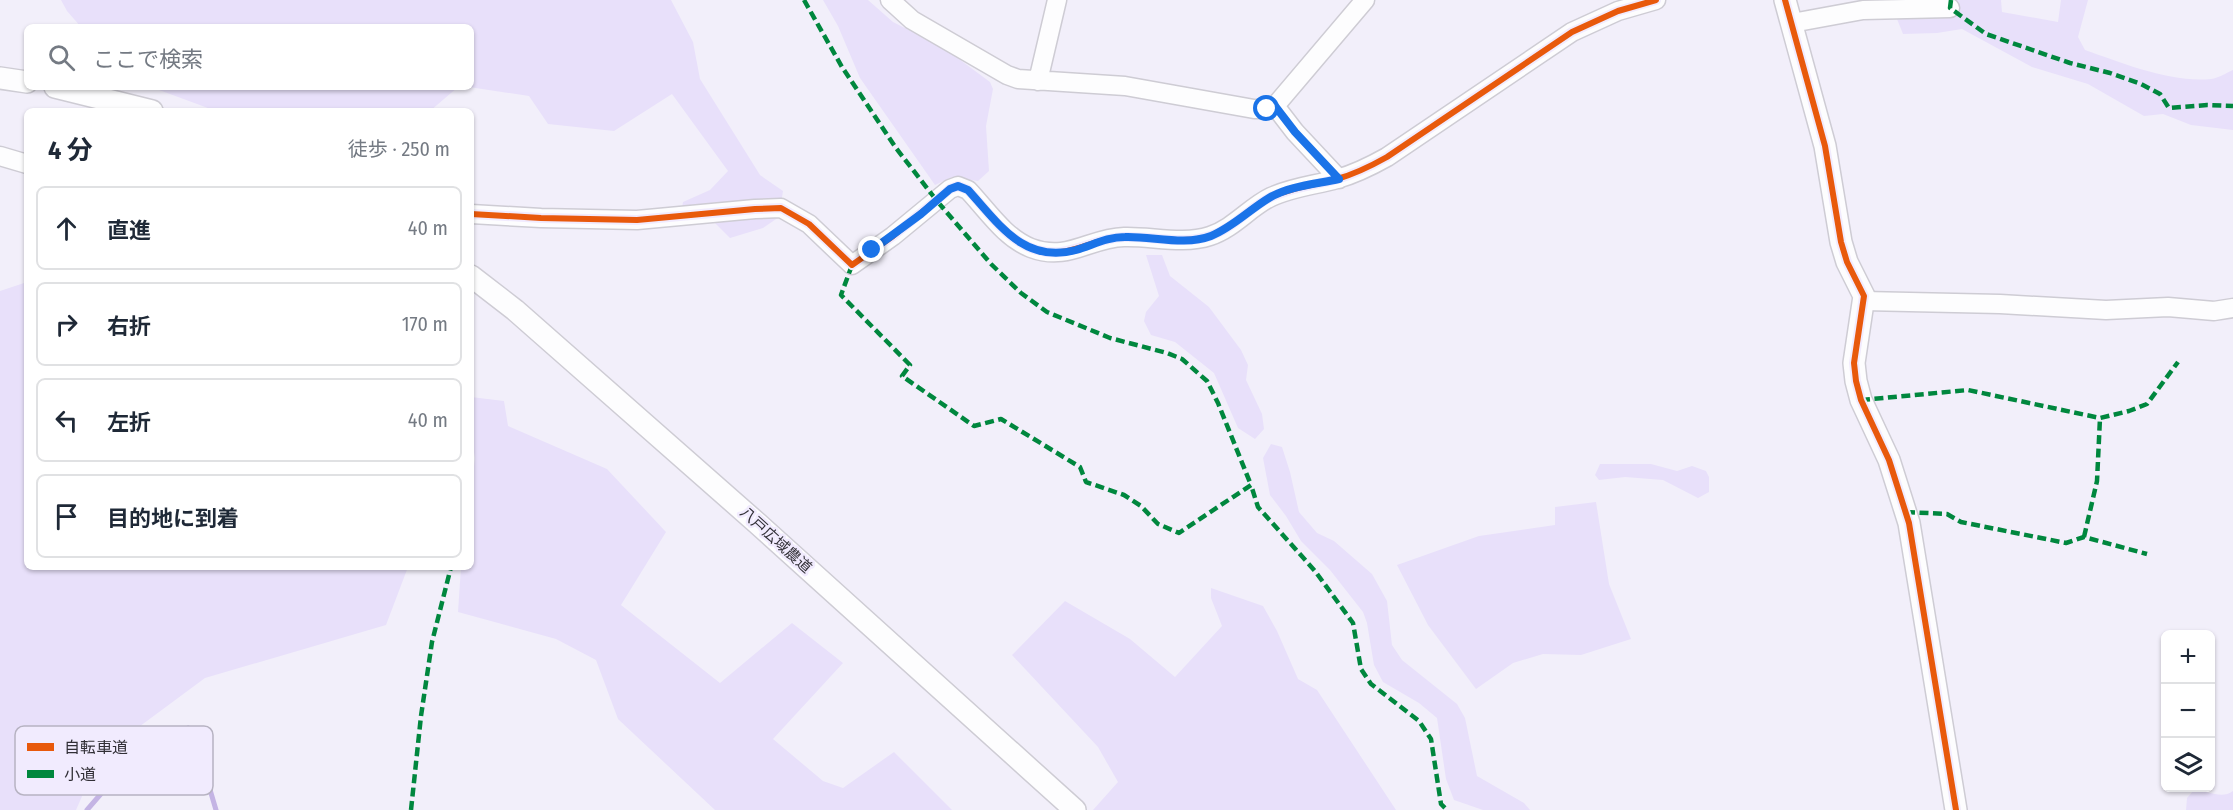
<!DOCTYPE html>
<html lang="ja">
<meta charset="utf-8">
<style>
:root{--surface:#fff;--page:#f2f2f3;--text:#1f2937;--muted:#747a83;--line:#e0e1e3}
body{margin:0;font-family:"Fira Sans Condensed","Noto Sans JP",sans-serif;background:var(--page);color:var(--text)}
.controls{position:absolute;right:18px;bottom:18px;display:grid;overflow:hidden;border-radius:9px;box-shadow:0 2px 4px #0004}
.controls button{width:54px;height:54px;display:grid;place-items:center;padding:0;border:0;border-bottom:2px solid var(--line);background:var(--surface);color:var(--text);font:30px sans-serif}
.stop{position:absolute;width:18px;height:18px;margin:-14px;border:4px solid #1a73e8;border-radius:50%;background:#fff}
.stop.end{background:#1a73e8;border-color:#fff;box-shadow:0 2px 6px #0008}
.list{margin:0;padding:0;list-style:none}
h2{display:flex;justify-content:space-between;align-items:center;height:78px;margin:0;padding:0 24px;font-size:26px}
h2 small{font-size:20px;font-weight:400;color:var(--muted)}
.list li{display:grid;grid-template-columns:39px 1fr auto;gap:18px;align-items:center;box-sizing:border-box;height:84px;margin:0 12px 12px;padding:0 12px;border:2px solid var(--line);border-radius:9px}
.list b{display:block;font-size:22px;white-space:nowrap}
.list em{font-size:20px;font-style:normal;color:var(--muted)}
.icon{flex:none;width:33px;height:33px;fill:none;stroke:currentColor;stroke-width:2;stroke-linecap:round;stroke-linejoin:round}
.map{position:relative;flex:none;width:2233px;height:810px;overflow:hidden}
.search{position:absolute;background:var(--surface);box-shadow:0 2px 4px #0004;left:24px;top:24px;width:450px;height:66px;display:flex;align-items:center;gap:15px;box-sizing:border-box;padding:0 21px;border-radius:9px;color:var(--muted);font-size:22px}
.panel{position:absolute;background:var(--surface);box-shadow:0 2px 4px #0004;left:24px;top:108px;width:450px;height:462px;border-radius:9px}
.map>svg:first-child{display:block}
</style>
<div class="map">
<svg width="2233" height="810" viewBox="0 0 2233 810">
<rect width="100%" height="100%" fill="#f2effa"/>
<path fill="#e8e0fa" d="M61 0H671L693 42 700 79 760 175 783 191 779 217 763 228 730 238 712 220 681 213 683 202 710 190 728 171 672 94 614 131 548 124 529 96 469 87H471V27H81L67 11Z
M823 0H868L893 22 944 48 990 82 993 89 986 126 989 171 978 181 952 177 935 185 860 78 838 26Z
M1909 0H2001L2002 12 2058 22 2061 0H2088L2078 37 2085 50C2122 63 2171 83 2211 79 2219 78 2226 73 2233 70V130L2191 125 2163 114 2144 116 2088 84 2032 67 1962 29 1937 33 1903 34 1897 19Z
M151 87H458L430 111H216Z
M1146 255H1162L1170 276 1209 307 1241 350 1248 365 1246 380 1262 414 1264 429 1255 439 1238 428 1214 373 1175 342 1151 335 1144 321 1146 312 1159 296Z
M27 282V567H408L386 625 205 678 128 735 83 794 76 810H0V291Z
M471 397 504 401 508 426 607 469 666 532 621 605 720 683 792 623 843 663 773 739 823 781 843 788 894 752 952 810H715L618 719 596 660 556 639 458 612 461 567H471V491L475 458 471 434Z
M1271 444 1282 447 1290 472 1299 512 1317 533 1334 541 1372 574 1387 601 1392 645 1402 660 1457 704 1465 718 1477 776 1524 803 1530 810H1483L1454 800 1446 779 1437 718 1419 703 1383 682 1374 665 1367 623 1363 612 1330 570 1301 541 1286 516 1270 495 1263 458Z
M1600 464H1651L1677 471 1692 466 1706 471 1709 477V492L1698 498 1663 480 1625 477 1599 480 1595 475Z
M1596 502 1609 584 1631 639 1581 655 1543 654 1513 663 1476 689 1428 625 1397 565 1479 536 1555 525V507Z
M1211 588 1263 606 1277 631 1298 679 1317 690 1396 810H1093L1118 782 1098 747 1012 655 1065 601 1130 639 1175 677 1222 626 1211 598Z
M2194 790C2208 790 2221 800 2233 791V810H2186L2187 798Z"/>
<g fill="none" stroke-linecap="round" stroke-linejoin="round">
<path stroke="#c4b4e4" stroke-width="5" d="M87 810 119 773 145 758 188 728 198 749 216 810"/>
<defs>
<path id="minor" d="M890 0 912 20 1007 75 1018 79 1125 86 1254 109H1267L1275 106 1365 0
M1792 23 1863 10 1950 8
M1038 81 1057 0
M1275 106 1295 132 1339 179
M0 156 27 164
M471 214 541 218 637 220 755 209 781 208 809 224 852 265 893 236 950 189 958 186 968 190C987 210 1005 238 1031 248 1068 262 1089 238 1124 237 1151 236 1183 245 1210 236 1234 228 1250 207 1271 197 1292 187 1316 185 1337 179 1355 174 1371 166 1387 157L1572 32 1618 11 1656 0
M1864 301 2000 304 2106 310 2168 307 2214 311 2233 308"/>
<path id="tertiary" d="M1785 0 1825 146 1841 242 1847 262 1864 296 1854 363 1856 381 1861 400 1889 460 1909 523 1956 810
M0 78 27 82
M55 87 152 111
M471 276 515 310 757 523 1075 810"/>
</defs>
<use href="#minor" stroke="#ceccd4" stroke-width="21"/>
<use href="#tertiary" stroke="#ceccd4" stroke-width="24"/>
<use href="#minor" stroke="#fdfdfe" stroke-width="18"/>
<use href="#tertiary" stroke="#fdfdfe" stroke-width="21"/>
<path stroke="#00873e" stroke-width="4.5" stroke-dasharray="9 4.5" stroke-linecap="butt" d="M804 0 842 67 896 148 937 201 991 264 1021 293 1047 312 1110 338 1167 353 1182 359 1207 381 1218 403 1251 485
M1951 0 1950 8 1986 34 2070 63 2110 73 2141 84 2160 94 2169 108 2207 105 2233 106
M852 265 841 295 910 365 902 376 974 426 1001 419 1080 467 1086 482 1124 495 1141 506 1158 524 1179 533 1251 485 1258 507 1315 571 1353 623 1361 669 1371 684 1419 721 1431 739 1441 804 1447 810
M1861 400 1968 390 2100 418 2129 411 2147 404 2178 362
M1906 512 1947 514 1961 522 2066 543 2084 537 2147 554
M2084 537 2097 481 2100 418
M411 810 421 716 432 642 451 567"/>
<defs>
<path id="cycleway" d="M1785 0 1825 146 1841 242 1847 262 1864 296 1854 363 1856 381 1861 400 1889 460 1909 523 1956 810
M471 214 541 218 637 220 755 209 781 208 809 224 852 265 893 236 950 189 958 186 968 190C987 210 1005 238 1031 248 1068 262 1089 238 1124 237 1151 236 1183 245 1210 236 1234 228 1250 207 1271 197 1292 187 1316 185 1337 179 1355 174 1371 166 1387 157L1572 32 1618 11 1656 0"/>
</defs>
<use href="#cycleway" stroke="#f1ebfe" stroke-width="10"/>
<use href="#cycleway" stroke="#e8590c" stroke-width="6"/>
</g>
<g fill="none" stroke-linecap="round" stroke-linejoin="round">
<path stroke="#1a73e8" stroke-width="8" d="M872 250 921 214 950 189 958 186 968 190C999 224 1024 264 1076 250 1093 245 1107 237 1125 237 1152 236 1185 246 1211 236 1233 227 1249 210 1269 198 1289 186 1317 184 1339 179L1295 132 1275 106 1267 109"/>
</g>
<g text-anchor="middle" stroke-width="5" stroke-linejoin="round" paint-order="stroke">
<g font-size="15" fill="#312f36" stroke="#f1ebfe">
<text transform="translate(776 540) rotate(42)" y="5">八戸広域農道</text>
</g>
</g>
<rect x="15" y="726" width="198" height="69" rx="9" fill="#f1ebfe" stroke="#b7b3c2" stroke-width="1.5"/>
<rect x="27" y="743" width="27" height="8" fill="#e8590c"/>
<rect x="27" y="770" width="27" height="8" fill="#00873e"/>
<g font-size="16" fill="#312f36">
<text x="64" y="753">自転車道</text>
<text x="64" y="780">小道</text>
</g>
</svg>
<div class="controls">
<button>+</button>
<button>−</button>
<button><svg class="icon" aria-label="layers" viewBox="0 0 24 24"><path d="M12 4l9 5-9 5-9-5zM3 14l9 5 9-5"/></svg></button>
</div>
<div class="stop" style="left:1267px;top:109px"></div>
<div class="stop end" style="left:872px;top:250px"></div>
<div class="search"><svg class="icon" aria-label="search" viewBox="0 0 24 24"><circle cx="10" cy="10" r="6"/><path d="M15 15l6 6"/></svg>ここで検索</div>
<section class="panel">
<h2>4 分<small>徒歩 · 250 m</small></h2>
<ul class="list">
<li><svg class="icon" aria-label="ahead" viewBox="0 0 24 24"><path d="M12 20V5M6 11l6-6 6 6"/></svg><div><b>直進</b></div><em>40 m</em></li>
<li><svg class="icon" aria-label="right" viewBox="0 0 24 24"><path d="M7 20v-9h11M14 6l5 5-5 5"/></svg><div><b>右折</b></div><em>170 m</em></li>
<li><svg class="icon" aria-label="left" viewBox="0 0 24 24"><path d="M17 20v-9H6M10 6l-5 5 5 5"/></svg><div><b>左折</b></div><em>40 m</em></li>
<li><svg class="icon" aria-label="arrive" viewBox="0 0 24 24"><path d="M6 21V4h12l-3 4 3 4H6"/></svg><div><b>目的地に到着</b></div></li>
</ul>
</section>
</div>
